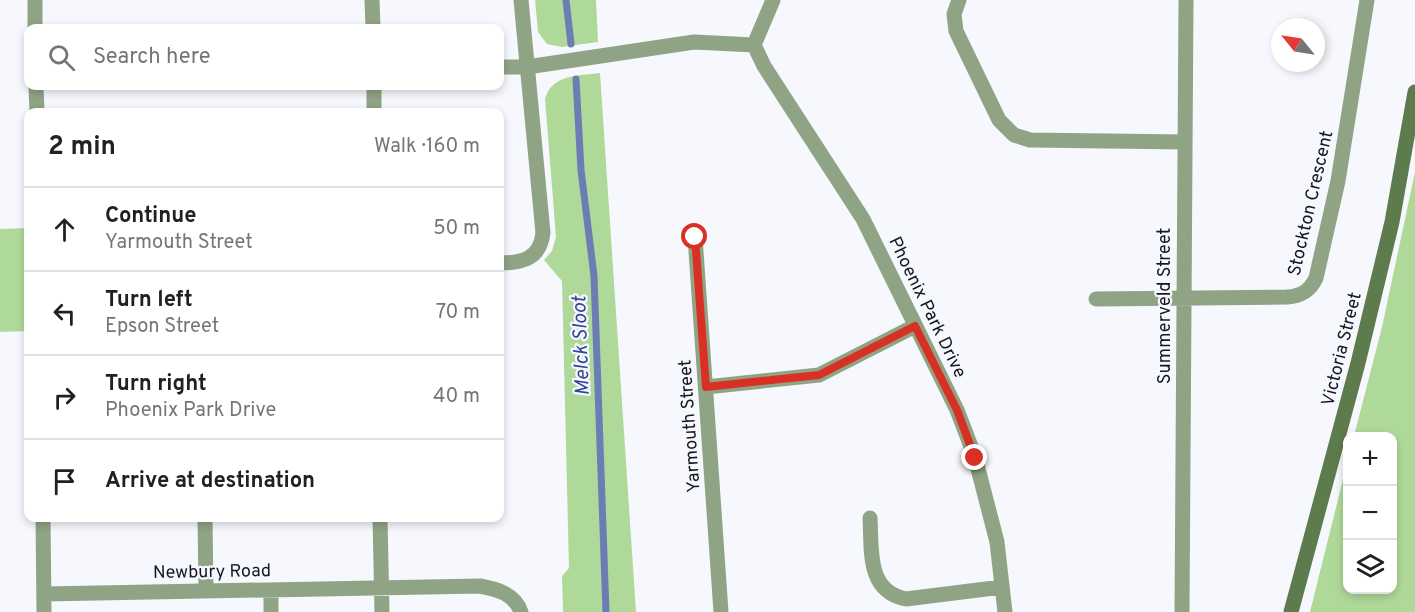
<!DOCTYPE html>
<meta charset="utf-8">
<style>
:root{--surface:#fff;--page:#f6f6f6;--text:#202124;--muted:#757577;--line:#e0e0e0}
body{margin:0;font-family:Overpass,sans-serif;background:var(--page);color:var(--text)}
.controls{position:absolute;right:18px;bottom:18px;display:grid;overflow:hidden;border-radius:12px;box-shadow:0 3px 9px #0003}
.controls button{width:54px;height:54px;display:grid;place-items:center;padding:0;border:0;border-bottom:2px solid var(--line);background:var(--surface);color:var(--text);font:30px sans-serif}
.compass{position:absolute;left:1271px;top:18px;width:54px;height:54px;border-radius:50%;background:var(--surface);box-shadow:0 3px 9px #0003;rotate:300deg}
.stop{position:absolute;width:18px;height:18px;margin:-14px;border:4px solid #d93025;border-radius:50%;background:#fff}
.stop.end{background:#d93025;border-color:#fff;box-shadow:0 2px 6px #0008}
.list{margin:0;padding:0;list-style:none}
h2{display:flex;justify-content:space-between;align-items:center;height:78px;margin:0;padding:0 24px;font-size:26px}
h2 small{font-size:20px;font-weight:400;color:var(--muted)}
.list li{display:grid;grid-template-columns:39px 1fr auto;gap:18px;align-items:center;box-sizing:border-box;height:84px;padding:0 24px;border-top:2px solid var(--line)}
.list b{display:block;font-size:22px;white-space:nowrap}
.list p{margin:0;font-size:20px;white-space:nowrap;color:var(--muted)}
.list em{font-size:20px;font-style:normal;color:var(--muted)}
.icon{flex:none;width:33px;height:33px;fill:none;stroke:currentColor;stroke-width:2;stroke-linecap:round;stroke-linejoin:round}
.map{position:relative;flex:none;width:1415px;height:612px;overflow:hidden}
.search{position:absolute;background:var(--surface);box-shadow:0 3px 9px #0003;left:24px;top:24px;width:480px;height:66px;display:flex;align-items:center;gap:15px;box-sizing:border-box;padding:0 21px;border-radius:12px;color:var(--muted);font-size:22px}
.panel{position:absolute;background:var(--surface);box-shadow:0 3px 9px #0003;left:24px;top:108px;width:480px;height:414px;border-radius:12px}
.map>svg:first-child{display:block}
</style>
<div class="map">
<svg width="1415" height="612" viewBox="0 0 1415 612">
<rect width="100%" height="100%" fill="#f6f8fd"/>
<path fill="#afd999" d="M535 0H596L598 42 562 47 547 44 538 32Z
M600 73 636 612H563L562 576 569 568 562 281 544 260 552 251 556 237 545 99C552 74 578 76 600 73Z
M1415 172V612H1310L1347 463 1348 590H1392V436H1354L1382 327Z
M28 228V331L0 332V229Z"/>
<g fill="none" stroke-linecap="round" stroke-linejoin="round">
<path stroke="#6c7db4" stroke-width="7" d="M566 0 571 44
M576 79 581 170 594 276 606 612"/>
<path stroke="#8fa484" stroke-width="15" d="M35 0V28
M372 0 373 28
M959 0 954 14 956 31 999 120 1014 135 1030 140 1185 142
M754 45 764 66 863 219 957 410 975 457 997 542 1005 612
M500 67H527L694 42 754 45 773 0
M36 86 37 112
M374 86V112
M695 237 721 612
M500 263C522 263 540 259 543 233L521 0
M1096 299 1287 297C1301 296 1310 291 1316 278L1338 181 1367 0
M706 387 819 375 915 326
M43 518 44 612
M205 518 206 591
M380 518 382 612
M870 518C872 550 866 591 906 599L1002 587
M271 590V612
M44 594 480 586C497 589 515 594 521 612
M1182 612 1186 0"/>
<path stroke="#5d7b4d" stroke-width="15" d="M1291 612 1358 363 1392 222 1415 92"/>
</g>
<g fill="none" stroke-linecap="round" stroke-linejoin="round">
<path stroke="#d93025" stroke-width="8" d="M695 237 706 387 819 375 915 326 957 410 975 458"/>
</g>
<g text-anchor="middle" stroke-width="4.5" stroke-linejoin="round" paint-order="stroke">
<g font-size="18" fill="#151820" stroke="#f6f8fd">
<text transform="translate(1310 203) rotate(-77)" y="6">Stockton Crescent</text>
<text transform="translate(1164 306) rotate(-90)" y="6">Summerveld Street</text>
<text transform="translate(928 307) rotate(64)" y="6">Phoenix Park Drive</text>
<text transform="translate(1341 349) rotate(-76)" y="6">Victoria Street</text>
<text transform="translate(689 426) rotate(-94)" y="6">Yarmouth Street</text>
<text transform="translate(212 571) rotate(-1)" y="6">Newbury Road</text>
</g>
<g font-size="20" font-style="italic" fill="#31439a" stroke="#f6f8fd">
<text transform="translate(580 346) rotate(-92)" y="7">Melck Sloot</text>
</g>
</g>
</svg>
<div class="controls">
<button>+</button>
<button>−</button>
<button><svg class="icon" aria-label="layers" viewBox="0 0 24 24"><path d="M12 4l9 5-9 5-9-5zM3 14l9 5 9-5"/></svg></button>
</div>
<svg class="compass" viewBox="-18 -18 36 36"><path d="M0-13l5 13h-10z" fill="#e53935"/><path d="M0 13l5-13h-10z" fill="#757577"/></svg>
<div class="stop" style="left:695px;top:237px"></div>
<div class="stop end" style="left:975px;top:458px"></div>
<div class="search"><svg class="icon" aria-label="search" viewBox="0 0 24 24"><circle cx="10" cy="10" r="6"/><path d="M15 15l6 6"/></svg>Search here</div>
<section class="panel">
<h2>2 min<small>Walk · 160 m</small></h2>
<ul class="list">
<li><svg class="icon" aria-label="ahead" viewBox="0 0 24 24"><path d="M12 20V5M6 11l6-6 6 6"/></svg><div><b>Continue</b><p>Yarmouth Street</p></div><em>50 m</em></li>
<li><svg class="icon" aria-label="left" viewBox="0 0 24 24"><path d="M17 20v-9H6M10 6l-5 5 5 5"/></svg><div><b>Turn left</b><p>Epson Street</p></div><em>70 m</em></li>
<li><svg class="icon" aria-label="right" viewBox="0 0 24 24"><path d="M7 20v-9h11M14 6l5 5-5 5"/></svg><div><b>Turn right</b><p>Phoenix Park Drive</p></div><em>40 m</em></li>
<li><svg class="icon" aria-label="arrive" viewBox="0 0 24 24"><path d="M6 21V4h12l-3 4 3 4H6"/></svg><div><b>Arrive at destination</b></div></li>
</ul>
</section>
</div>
